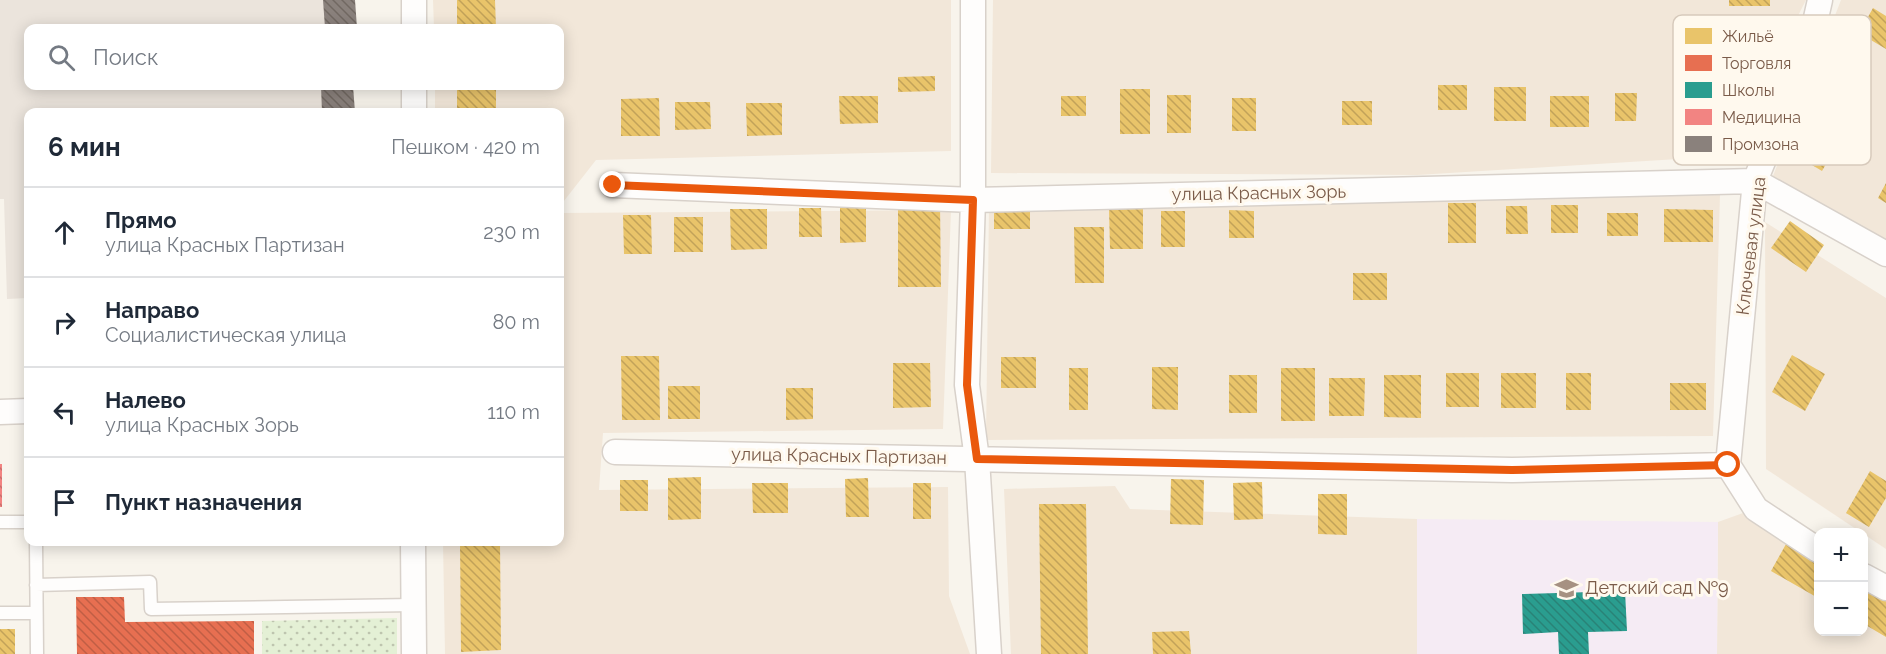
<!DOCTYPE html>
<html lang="ru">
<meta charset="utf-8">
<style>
:root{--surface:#fff;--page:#f6f6f7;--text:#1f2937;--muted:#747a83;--line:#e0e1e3}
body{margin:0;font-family:Raleway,sans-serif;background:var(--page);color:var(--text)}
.controls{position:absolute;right:18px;bottom:18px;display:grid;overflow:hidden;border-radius:12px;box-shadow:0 3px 15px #0003}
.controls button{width:54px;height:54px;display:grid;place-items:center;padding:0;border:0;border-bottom:2px solid var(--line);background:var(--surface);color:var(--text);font:30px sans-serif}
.stop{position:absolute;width:18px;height:18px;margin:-14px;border:4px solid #ea580c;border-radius:50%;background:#fff}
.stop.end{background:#ea580c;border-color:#fff;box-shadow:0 2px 6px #0008}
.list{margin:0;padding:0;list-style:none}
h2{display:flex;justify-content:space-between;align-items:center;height:78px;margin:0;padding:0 24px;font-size:26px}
h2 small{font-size:20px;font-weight:400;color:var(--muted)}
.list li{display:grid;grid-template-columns:39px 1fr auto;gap:18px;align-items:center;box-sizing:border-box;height:90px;padding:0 24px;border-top:2px solid var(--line)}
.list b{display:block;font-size:22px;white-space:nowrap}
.list p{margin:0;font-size:20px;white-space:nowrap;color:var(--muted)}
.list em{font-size:20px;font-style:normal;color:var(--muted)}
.icon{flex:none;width:33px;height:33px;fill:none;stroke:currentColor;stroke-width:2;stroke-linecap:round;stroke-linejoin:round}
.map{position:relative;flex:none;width:1886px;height:654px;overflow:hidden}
.search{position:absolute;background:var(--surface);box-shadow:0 3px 15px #0003;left:24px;top:24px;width:540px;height:66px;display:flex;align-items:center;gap:15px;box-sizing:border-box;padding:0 21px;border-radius:12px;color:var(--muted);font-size:22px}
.panel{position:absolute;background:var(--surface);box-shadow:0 3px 15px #0003;left:24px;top:108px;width:540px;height:438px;border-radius:12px}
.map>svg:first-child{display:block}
</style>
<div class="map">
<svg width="1886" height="654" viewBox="0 0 1886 654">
<defs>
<pattern id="park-dots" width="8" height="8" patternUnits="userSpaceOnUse" patternTransform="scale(1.5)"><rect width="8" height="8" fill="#e4f0d5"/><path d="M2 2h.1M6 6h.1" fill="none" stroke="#bec5af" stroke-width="1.8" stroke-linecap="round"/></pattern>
<pattern id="homes-back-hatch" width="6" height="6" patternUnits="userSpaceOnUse" patternTransform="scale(1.5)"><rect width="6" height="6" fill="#e9c46a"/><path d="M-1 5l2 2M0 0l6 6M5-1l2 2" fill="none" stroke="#c2a259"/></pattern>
<pattern id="shops-back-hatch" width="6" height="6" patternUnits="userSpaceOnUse" patternTransform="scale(1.5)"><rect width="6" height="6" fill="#e76f51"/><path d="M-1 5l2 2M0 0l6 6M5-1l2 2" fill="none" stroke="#c05e45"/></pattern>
<pattern id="schools-back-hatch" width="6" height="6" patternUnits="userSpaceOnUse" patternTransform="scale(1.5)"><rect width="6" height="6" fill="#2a9d8f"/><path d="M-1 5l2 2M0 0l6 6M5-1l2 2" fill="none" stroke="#298377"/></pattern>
<pattern id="health-back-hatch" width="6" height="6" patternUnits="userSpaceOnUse" patternTransform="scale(1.5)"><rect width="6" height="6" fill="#f28482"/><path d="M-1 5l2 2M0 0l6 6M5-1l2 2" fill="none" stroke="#c96f6c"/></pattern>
<pattern id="industry-back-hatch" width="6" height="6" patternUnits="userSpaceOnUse" patternTransform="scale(1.5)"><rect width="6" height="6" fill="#8a817c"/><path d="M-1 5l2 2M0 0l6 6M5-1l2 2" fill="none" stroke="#716862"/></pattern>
</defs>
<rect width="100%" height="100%" fill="#f8f4ec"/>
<path fill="#f2e7d9" d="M433 0H951V151L596 160 560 206V112H435V86H560V28H434Z
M993 0H1806L1727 156 1417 175 991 173Z
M1841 0H1886V241L1773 176Z
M1720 195 1713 436 986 440 989 207Z
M951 210 943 429 603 433 599 490 948 487 949 596 970 654H445L443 542H560V213Z
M1765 222 1886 298V549L1766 469Z
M1115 486 1130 509 1417 519V654H1011L1004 489Z
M1757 508 1818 547V632H1864V576L1886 590V654H1717L1718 522Z"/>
<path fill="#ebe4dc" d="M0 0H342V28H28V86H344L345 112H28V298L7 299 4 199H0Z"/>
<path fill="#f5ebf4" d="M1417 519 1718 522 1717 654H1417Z"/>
<path fill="url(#park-dots)" d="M397 618V654H262V621Z"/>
<path fill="url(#homes-back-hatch)" d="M457 0H495L496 28H457Z
M1729 0H1770V6H1729Z
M1873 8 1886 16V49L1859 33Z
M935 76V91L898 92V77Z
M1438 85H1467V110H1438Z
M457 86H496V112H457Z
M1494 87H1526V121H1494Z
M1120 89H1150V134H1120Z
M1615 93H1637L1636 121H1615Z
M1167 95H1191V133H1167Z
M839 96H878V123L840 124Z
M1061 96H1086V116H1061Z
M1550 96H1589V127H1550Z
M659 98 660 136H621V99Z
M1232 98H1256V131H1232Z
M1342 101H1372V125H1342Z
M675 102H710L711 129 675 130Z
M746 103H782V135L747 136Z
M1808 125 1838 143 1822 171 1792 153Z
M1886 183V203L1878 198Z
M940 203 941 287H898V204Z
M1448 203H1476V243H1448Z
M994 204H1030V229H994Z
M1551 205H1578V233H1551Z
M1506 206H1527L1528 234H1506Z
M840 207H866V242L840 243Z
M799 208H821L822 237H799Z
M730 209H767V249L731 250Z
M1109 209H1143V249H1110Z
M1664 209 1713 210V242H1664Z
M1229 210 1254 211V238H1229Z
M1161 211H1185V247H1161Z
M1607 213H1638V236H1607Z
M623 215H651L652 254H624Z
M674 217H703V252H674Z
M1790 221 1824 245 1806 272 1771 248Z
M1074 227H1104V283H1075Z
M1353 273H1387V300H1353Z
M1792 355 1825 374 1805 411 1772 392Z
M621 356H659L660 420H622Z
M1001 357H1036V388H1001Z
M893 363H930L931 407 893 408Z
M1152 367H1178V410L1152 409Z
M1069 368H1088V410H1069Z
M1281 368H1315V421H1281Z
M1446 373H1479V407H1446Z
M1501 373H1536V408H1501Z
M1566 373H1591V410H1566Z
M1229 375H1257V413H1229Z
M1384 375H1421V418L1384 417Z
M1329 378H1365L1364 416H1329Z
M1670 383H1706V410H1670Z
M668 386H700V419H668Z
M786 388H813V419L786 420Z
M1870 471 1886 481V498L1869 527 1846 513Z
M701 477V519L668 520V478Z
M868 478 869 517H846L845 479Z
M1171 479 1204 480 1203 525 1170 524Z
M620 480H648V511H620Z
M1262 482 1263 519 1234 520 1233 483Z
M752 483H788V513H753Z
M913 483H931V519H913Z
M1318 494H1347V535L1318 534Z
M1039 504H1086L1088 654H1041Z
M1791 535 1818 551V598L1771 571Z
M460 542H500L501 650 461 652Z
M1864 576 1886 589V637L1864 624Z
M0 629H15V654H0Z
M1189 631 1191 654H1153L1152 632Z"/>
<path fill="url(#shops-back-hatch)" d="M76 597H124L125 622 254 621V654H77Z"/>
<path fill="url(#schools-back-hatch)" d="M1625 591 1627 631 1588 632 1589 654H1559L1558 632 1523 634 1522 594Z"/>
<path fill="url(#health-back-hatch)" d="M0 464H2V507H0Z"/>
<path fill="url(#industry-back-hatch)" d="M323 0H355L357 28H325Z
M321 86H353L355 112H322Z"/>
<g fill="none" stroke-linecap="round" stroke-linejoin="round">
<defs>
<path id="lane" d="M0 522H28
M36 542 37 654
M36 585 150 582 151 609 413 605
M0 613H36"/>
<path id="street" d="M973 0V200L967 385 977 459 989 654
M414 28V0
M414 112V86
M613 185 973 200 1755 181 1886 254
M0 412 28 411
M615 452 1512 470 1728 465 1756 509 1818 550
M1728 465 1755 181 1809 49 1820 0
M413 542 414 654
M1864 576 1886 588"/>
</defs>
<use href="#lane" stroke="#d8d1ca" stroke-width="15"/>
<use href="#street" stroke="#d8d1ca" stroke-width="27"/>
<use href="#lane" stroke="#fefdfc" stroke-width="12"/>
<use href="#street" stroke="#fefdfc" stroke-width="24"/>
</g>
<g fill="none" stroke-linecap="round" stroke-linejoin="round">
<path stroke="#ea580c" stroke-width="8" d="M613 185 973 200 967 385 977 459 1512 470 1728 465"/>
</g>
<defs>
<symbol id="school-bare" viewBox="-9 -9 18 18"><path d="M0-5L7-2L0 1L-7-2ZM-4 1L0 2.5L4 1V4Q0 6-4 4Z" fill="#a69182" stroke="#fff9ee" stroke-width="2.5" paint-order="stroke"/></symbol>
</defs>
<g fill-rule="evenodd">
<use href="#school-bare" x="1550" y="572" width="33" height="33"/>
</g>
<g text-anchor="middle" stroke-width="6" stroke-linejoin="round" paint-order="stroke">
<g font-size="18" fill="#7a5b49" stroke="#fff9ee">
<text transform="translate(1259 193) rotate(-1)" y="6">улица Красных Зорь</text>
<text transform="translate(1751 246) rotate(-83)" y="6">Ключевая улица</text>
<text transform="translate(839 456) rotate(1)" y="6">улица Красных Партизан</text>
</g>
<g font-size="18" fill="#7a5b49" stroke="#fff9ee" text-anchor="start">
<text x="1585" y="594">Детский сад №9</text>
</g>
</g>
<rect x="1673" y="15" width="198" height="150" rx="9" fill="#fff9ee" stroke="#d7cabc" stroke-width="1.5"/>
<rect x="1685" y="28" width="27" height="16" fill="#e9c46a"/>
<rect x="1685" y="55" width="27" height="16" fill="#e76f51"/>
<rect x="1685" y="82" width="27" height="16" fill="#2a9d8f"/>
<rect x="1685" y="109" width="27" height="16" fill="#f28482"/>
<rect x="1685" y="136" width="27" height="16" fill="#8a817c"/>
<g font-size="16" fill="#7a5b49">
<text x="1722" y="42">Жильё</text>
<text x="1722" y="69">Торговля</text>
<text x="1722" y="96">Школы</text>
<text x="1722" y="123">Медицина</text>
<text x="1722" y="150">Промзона</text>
</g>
</svg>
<div class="controls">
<button>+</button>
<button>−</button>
</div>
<div class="stop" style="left:1728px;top:465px"></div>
<div class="stop end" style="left:613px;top:185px"></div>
<div class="search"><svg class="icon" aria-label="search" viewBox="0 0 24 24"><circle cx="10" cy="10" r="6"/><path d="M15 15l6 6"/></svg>Поиск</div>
<section class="panel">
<h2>6 мин<small>Пешком · 420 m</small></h2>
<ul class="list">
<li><svg class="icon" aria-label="ahead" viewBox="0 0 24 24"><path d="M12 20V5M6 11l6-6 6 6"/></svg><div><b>Прямо</b><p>улица Красных Партизан</p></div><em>230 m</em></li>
<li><svg class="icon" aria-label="right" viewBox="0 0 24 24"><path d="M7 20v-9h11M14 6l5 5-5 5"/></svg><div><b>Направо</b><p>Социалистическая улица</p></div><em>80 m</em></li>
<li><svg class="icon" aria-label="left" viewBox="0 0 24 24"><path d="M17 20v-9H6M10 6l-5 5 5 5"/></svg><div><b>Налево</b><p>улица Красных Зорь</p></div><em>110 m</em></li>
<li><svg class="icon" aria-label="arrive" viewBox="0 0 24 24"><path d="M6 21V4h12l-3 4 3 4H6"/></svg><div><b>Пункт назначения</b></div></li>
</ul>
</section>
</div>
